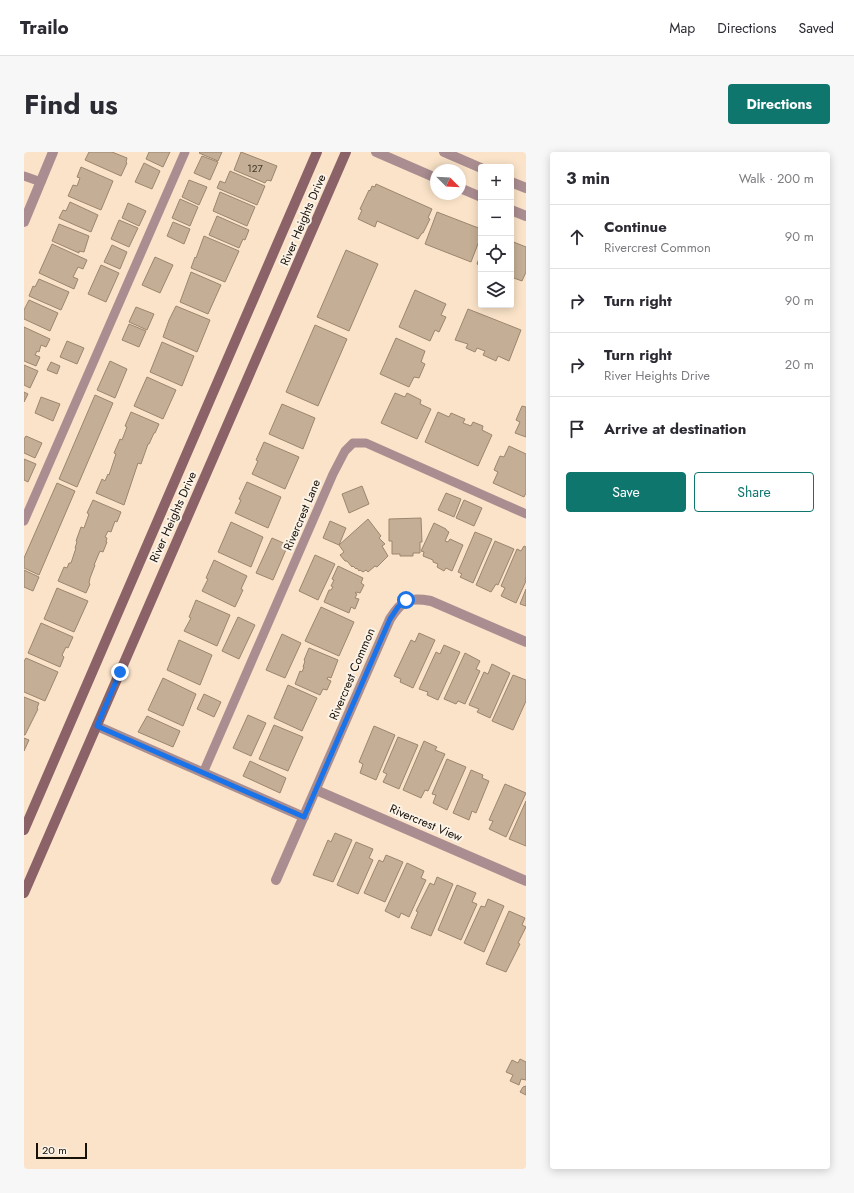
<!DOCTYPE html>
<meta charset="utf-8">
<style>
:root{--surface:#fff;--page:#f7f7f7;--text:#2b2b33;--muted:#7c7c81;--line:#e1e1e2;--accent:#0f766e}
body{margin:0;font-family:Jost,sans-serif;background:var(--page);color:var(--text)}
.controls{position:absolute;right:12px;top:12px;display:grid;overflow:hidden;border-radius:4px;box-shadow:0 2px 10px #0003}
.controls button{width:36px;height:36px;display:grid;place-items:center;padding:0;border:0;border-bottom:1px solid var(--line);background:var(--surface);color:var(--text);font:20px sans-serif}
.compass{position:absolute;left:406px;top:12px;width:36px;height:36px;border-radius:50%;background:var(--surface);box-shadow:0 2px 10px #0003;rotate:114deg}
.scale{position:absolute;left:12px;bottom:10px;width:51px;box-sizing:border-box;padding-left:4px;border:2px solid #181107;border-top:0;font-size:11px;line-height:14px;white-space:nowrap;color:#181107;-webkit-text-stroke:3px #fcf3e8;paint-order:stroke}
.stop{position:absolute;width:12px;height:12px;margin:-9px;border:3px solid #1a73e8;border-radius:50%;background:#fff}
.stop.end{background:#1a73e8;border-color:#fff;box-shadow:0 1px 4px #0008}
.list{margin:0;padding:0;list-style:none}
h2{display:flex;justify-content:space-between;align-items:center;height:52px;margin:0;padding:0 16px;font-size:17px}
h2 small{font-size:13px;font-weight:400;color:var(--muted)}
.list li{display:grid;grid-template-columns:26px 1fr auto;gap:12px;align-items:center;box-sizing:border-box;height:64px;padding:0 16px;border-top:1px solid var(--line)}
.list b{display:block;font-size:15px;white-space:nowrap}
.list p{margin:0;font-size:13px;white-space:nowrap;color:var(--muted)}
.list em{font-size:13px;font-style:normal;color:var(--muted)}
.actions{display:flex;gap:8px;padding:12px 16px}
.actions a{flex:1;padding:9px 0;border:1px solid var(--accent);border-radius:4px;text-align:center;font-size:14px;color:var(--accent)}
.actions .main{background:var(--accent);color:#fff}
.icon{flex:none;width:22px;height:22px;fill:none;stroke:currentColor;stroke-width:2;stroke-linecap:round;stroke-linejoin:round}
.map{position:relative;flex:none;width:502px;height:1017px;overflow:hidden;border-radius:4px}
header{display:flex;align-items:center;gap:24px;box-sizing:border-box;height:56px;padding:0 20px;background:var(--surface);border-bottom:1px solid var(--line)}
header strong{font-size:19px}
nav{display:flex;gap:22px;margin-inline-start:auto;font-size:14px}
.intro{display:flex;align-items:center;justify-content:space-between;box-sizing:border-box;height:96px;padding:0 24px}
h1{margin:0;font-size:28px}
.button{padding:10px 18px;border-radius:4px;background:var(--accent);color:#fff;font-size:14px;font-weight:700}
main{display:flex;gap:24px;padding:0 24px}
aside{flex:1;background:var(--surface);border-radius:4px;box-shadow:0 2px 10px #0003}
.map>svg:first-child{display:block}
</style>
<header>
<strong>Trailo</strong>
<nav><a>Map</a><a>Directions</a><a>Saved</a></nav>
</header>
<div class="intro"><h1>Find us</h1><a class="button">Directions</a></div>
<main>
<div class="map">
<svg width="502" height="1017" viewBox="0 0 502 1017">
<rect width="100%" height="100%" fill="#fae3c8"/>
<path fill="#c4ae95" stroke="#9b866e" d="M65 0H88L103 6 102 10 103 11 97 24 61 8Z
M125 0H146L139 15 122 7Z
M176 0H198L194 9 175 1Z
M217 0 253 14 247 29 243 28 241 31 210 18Z
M178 4 194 10 186 28 170 21Z
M120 11 136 19 128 37 111 30Z
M57 15 89 29 77 58 44 44 49 33 53 34 56 26 53 25Z
M206 19 241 34 233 53 193 36 196 29 201 31Z
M165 28 183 35 175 53 158 45Z
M352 32 408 57 404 66 406 67 399 81H398L394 87 353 69 351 75 334 67 338 58 336 57 345 38 346 39 348 34 351 35Z
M196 40 231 55 223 74 189 59Z
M156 47 174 55 166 74 148 66Z
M46 50 74 63 67 80 35 66 39 58 42 59Z
M104 51 122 59 115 74 98 66Z
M413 60 457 77V84L447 110 401 92Z
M193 64 225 78 221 88 219 87 215 96 185 83Z
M95 68 114 76 105 95 87 87Z
M149 70 166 77 160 92 143 84Z
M35 72 65 84 60 100 55 99V101L28 89Z
M180 84 215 99 201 130 167 116 171 105 172 106Z
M487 89 502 95V120L498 129 487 125Z
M28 92 63 108 59 117 54 115 49 125 54 127 50 137 15 121Z
M88 93 103 100 96 117 80 110Z
M322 98 354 112 325 179 293 165Z
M457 101V114L453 112Z
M131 105 149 113 136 141 118 133Z
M77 113 95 121 82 150 64 142Z
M167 120 197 133 184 162 156 150Z
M15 127 45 140 37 158 5 144 9 134 11 135Z
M391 138 422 152 417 163 422 165 415 180 411 178 406 189 375 175Z
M5 148 34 161 26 179 0 167V158Z
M152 154 186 168 173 200 139 185 145 168Z
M112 155 130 162 123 178 105 170Z
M444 157 497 178 485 209 474 204 472 209 459 203 461 199 453 196 451 200 442 196 444 192 431 188Z
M105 172 122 179 115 195 98 188Z
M291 173 323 187 294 254 262 240Z
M0 175 26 187 22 195 17 193 15 200 13 199 11 203 16 205 12 214 0 209Z
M372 186 401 199 397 210 401 212 395 226 390 225 385 235 356 222Z
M43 189 60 196 53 212 36 205Z
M138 190 170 204 158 234 126 220Z
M86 209 103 217 91 246 73 238Z
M27 210 36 214 33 222 23 218Z
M0 213 14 219 6 236 0 233Z
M123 225 152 238 139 267 110 254Z
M0 240 4 242 0 250Z
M371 241 381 245 383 241 397 248 396 252 407 257 393 287 357 271Z
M71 243 89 251 53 335 35 327Z
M17 245 36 252 29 269 11 261Z
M258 252 291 266 279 297 245 282Z
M498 254 502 255V285L491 281 496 270 492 268Z
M107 260 135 272 131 281H130L125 292H124L117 312 114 311 100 353 72 341 78 327 81 329 84 322 85 323 92 302 90 301 96 287 98 288 103 275 101 274Z
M414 260 425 265 427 261 441 267 439 271 447 274 449 270 459 274 458 278 468 283 454 314 401 290Z
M2 284 18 291 11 306 0 301V287Z
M240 290 275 305 261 337 228 322 234 309 232 308Z
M485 294 502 302V341L500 345 469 331 474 320 470 318 476 304 480 305Z
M0 307 12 312 4 330 0 328Z
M223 330 257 345 244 376 211 361 217 348 215 347Z
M33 331 51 339 15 423 0 416V406Z
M338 334 345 352 325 361 318 342Z
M422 341 437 347 430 365 414 358Z
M69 348 97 360 93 370 91 369 87 380 84 379 81 385 83 386 82 390H83L79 400 76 399 70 413H71L66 426 65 431 66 432 62 441 34 429 40 415 43 416 45 411H47L52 396H51L53 390 52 389 57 375 60 376 65 362 63 361Z
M440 348 458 356 450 374 432 366Z
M397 366 398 390H396V401H389V404H376V402H368V389H365V367Z
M344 367 357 384 355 386 361 392 358 394 364 404 353 415 351 414 344 420 342 418 339 420 336 418 335 419 333 416 332 417 329 414 328 415 323 409H321L316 403 320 400 315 393Z
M306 369 322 376 315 393 299 386Z
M207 370 239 385 227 415 194 400Z
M410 371 422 377V378L425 380 421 389 424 390 426 387 439 393 428 419 422 416 420 419 413 415 414 412 409 410V408L399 404 400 400 397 399Z
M451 380 468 387 449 431 436 425 438 422 434 420Z
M248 386 264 393 249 428 232 421Z
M471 389 490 397 474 433 472 432 467 440 452 433Z
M500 394 502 395V425L501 428 502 429 492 451 477 444 481 436 477 434 493 397 497 399Z
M291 403 311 412 294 448 275 439Z
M190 408 223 424 217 437 219 438 211 455 178 439 184 427 182 426Z
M314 414 339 426 337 431 340 433 336 441 332 440 331 441 333 442 331 446 335 447 331 457 327 455 325 461 300 450 305 438H307L309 435 307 434 310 428 308 427Z
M0 418 15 425 9 439 0 435Z
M33 436 64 449 50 480 20 467Z
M502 437V454L496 452Z
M172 448 206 463 193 494 160 479 167 466 165 465Z
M297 455 330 470 315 504 281 489Z
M214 465 231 473 215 507 198 499Z
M17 471 49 485 44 496 42 495 38 503 40 505 36 515 4 501Z
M395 481 411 488 389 536 376 530 377 527 370 524 387 488 391 490Z
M258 482 277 491 261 526 242 518Z
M155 488 188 503 176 533 143 518Z
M420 493 436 500 414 548 403 543 404 540 395 537 412 500 416 502Z
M285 496 314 508 307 526 304 525 303 527 307 529 303 538 299 537 296 543 271 532 276 519 278 520 280 515H279L281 509 280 508Z
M441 501 456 509 452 517 456 519 441 552 434 549 432 552 420 547Z
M2 506 34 520 21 549 0 540V509Z
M468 512 486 521 466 566 453 560 455 557 445 553 460 520 464 522Z
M489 523 502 528V549L489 578 468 569Z
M139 526 172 542 159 574 124 558Z
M264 533 293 546 278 579 250 566Z
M180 542 197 550 190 565 173 557Z
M0 545 15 551 13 556 14 557 1 583H0Z
M224 563 242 571 227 604 209 596Z
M123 564 156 579 149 595 114 580Z
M250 573 279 585 264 619 235 607Z
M350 574 371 583 352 628 336 621 339 612 335 610Z
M374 585 394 593 375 637 359 630 363 622 359 620Z
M0 586 5 588 0 599Z
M400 589 413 595 411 598 421 602 404 639 401 638 397 646 379 638Z
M423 607 442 615 423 658 409 651 412 643 408 642Z
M226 609 262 626 256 641 219 624Z
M447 618 459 623 458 626 465 629 452 661 448 659 445 668 429 661Z
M481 632 502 641 482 685 465 677 469 669 465 668Z
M502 649V694L485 687Z
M311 681 328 688 309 730 289 723 304 688 307 690Z
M332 690 349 697 345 706 349 708 334 742 313 733Z
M362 703 379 710 361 750 340 741 355 708 359 710Z
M383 711 400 719 397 726 402 728 385 765 377 761 375 766 361 759Z
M413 725 429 732 407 784 387 776 394 760 392 759 406 731 410 733Z
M433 733 452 741 448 750 453 752 437 788 414 778Z
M464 747 480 754 460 800 440 791 457 754 461 755Z
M485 759 501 766 498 773 502 775 494 791 496 792 482 820 462 812Z
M496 907 502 910V928L497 927 495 933 486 929 489 923 482 920 488 908 494 911Z
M502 934V943L496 940 499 935Z"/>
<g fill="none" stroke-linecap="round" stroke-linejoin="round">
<path stroke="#aa8d90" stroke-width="9" d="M0 24 17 30
M0 369 161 0
M179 621 309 322 321 299 329 291H342L502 362"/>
<path stroke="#aa8d90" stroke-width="10" d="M352 0 412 26
M420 0 457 16
M487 30 502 36
M436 36 457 45
M487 58 502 64
M0 70 29 0
M73 574 280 665
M292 638 502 729
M252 728 366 467C378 448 384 445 407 449L502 490"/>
<path stroke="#8b6267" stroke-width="10" d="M0 678 293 0
M0 741 322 0"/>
</g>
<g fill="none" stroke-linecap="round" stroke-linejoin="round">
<path stroke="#1a73e8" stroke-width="5" d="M96 520 73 574 280 665 366 467 374 455 382 448"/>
</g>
<g text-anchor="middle" stroke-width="4" stroke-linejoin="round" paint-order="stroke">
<g font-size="10" fill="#43382a">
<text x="231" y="20">127</text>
</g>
<g font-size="12" fill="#181107" stroke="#fcf3e8">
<text transform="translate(279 68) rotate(-67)" y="4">River Heights Drive</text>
<text transform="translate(278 363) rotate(-67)" y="4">Rivercrest Lane</text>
<text transform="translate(149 365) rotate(-66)" y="4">River Heights Drive</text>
<text transform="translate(328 522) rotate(-67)" y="4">Rivercrest Common</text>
<text transform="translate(402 671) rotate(23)" y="4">Rivercrest View</text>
</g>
</g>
</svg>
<div class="controls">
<button>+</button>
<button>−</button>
<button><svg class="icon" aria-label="locate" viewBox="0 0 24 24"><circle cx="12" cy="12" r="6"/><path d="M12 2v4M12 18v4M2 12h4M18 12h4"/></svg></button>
<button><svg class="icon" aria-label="layers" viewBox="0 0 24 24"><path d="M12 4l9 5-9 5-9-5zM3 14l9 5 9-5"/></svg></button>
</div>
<svg class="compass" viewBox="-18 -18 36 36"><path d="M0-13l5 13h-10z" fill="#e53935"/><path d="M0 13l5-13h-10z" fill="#7c7c81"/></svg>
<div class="scale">20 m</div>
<div class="stop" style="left:382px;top:448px"></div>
<div class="stop end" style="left:96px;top:520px"></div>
</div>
<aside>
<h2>3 min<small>Walk · 200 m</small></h2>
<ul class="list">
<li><svg class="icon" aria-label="ahead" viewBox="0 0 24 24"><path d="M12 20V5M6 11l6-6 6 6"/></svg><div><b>Continue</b><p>Rivercrest Common</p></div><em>90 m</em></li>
<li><svg class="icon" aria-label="right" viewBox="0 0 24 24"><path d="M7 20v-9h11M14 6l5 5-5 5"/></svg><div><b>Turn right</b></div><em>90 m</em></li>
<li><svg class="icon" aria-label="right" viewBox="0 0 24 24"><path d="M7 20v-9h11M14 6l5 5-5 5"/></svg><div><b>Turn right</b><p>River Heights Drive</p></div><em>20 m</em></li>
<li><svg class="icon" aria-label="arrive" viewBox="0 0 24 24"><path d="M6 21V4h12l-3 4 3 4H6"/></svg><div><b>Arrive at destination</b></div></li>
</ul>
<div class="actions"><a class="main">Save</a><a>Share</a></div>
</aside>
</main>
